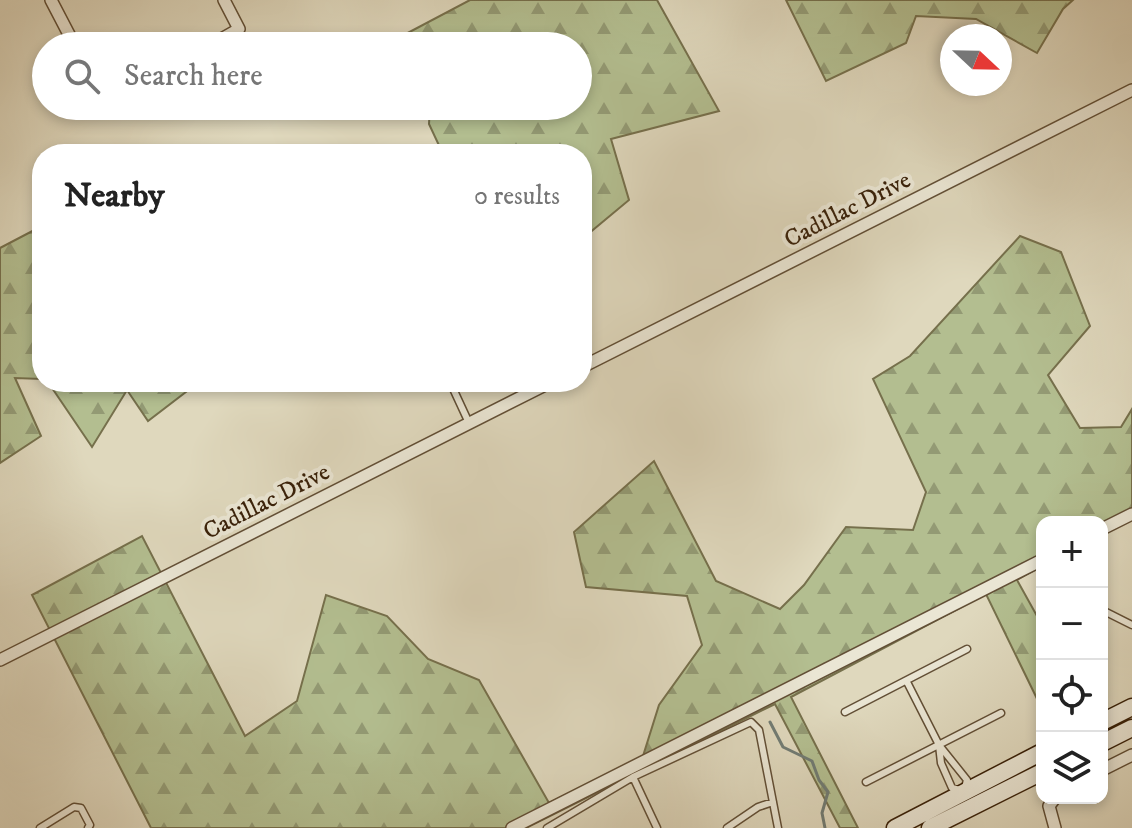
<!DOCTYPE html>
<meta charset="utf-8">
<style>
:root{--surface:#fff;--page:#f2f2f2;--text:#222;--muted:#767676;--line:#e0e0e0}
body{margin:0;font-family:"IM FELL DW Pica",serif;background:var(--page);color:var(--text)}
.controls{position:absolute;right:24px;bottom:24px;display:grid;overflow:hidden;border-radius:16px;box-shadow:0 4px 12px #0003}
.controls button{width:72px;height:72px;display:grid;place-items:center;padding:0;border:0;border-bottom:2px solid var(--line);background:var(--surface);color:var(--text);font:40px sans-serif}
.compass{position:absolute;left:940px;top:24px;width:72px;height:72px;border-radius:50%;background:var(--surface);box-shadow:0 4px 12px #0003;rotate:112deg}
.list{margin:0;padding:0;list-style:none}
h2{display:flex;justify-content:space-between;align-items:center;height:104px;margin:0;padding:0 32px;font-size:34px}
h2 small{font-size:26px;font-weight:400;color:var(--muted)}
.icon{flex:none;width:44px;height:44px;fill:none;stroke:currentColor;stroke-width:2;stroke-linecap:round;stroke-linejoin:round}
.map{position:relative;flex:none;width:1132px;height:828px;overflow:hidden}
.search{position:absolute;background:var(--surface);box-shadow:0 4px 12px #0003;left:32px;top:32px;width:560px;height:88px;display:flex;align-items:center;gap:20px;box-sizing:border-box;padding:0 28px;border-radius:44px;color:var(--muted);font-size:30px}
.panel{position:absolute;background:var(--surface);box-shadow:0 4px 12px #0003;left:32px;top:144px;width:560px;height:248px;border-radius:32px}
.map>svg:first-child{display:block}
</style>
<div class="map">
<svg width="1132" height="828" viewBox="0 0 1132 828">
<defs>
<pattern id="forest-firs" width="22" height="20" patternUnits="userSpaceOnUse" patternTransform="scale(2)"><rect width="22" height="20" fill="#b3be90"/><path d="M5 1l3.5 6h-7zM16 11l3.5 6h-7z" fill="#939a74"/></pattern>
</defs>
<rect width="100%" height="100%" fill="#dfd8bd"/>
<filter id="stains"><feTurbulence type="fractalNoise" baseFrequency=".0025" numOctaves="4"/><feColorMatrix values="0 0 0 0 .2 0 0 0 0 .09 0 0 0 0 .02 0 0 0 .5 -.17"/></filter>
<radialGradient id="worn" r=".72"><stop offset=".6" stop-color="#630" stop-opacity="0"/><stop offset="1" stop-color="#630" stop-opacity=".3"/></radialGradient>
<path fill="url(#forest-firs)" stroke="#76704c" stroke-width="2" d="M470 0H657L719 111 611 139 629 200 582 239V154H443L429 124 430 106H578V46H383Z
M786 0H1073L1063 9 1037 53 976 19 916 16 906 43 826 81Z
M274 106H344L315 116Z
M42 226V379L15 378 41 436 0 463V248Z
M1020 236 1061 252 1090 326 1048 375 1080 428 1121 427 1132 409V518L1102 534V522H1042V566L1017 580 1042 625V709L986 594 791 697 858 828H840L775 704 526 828H151L32 595 142 536 245 736 297 701 326 595 387 616 428 659 479 680 549 803 643 756 659 705 702 645 687 596 586 587 574 532 654 461 716 581 780 609 804 585 846 527 913 530 926 492 873 379 910 356Z
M48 382H193L195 385 148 421 127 390 92 447Z"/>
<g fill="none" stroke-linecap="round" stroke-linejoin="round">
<path stroke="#717c74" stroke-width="3" d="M770 722 783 747 812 761 819 780 828 792 822 813 825 828"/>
<defs>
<path id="lane" d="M450 382 469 423
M1102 610 1132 625
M907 682 939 745 967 780 964 791 952 788 941 763 939 745
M845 712 967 649
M633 777 657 828
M866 782 1001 713
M40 828 74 807 81 808 90 825 88 828
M547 828 633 777 751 722 759 730 778 828
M727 828 758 807 773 802"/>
<path id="street" d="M51 0 75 46
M209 46 239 29 224 0
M582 367 1132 90
M1102 529 1132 514
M0 660 551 382
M1102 770 1132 755
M512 828 1042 560
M1055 828 1049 806 1055 798"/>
<path id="secondary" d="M1102 722 1132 707
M1102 743 1132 728
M895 828 1042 752
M930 828 1042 772"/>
</defs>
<use href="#lane" stroke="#624f36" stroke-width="9"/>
<use href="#street" stroke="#624f36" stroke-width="14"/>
<use href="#secondary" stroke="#392109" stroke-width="19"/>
<use href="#lane" stroke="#eae6d4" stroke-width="6"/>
<use href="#street" stroke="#eae6d4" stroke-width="11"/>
<use href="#secondary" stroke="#eae6d4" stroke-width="16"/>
</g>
<g text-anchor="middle" stroke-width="8" stroke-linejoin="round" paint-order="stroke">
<g font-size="24" fill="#392109" stroke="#eae6d4">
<text transform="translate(847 209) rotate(-27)" y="8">Cadillac Drive</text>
<text transform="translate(266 501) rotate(-27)" y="8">Cadillac Drive</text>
</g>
</g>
<rect width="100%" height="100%" filter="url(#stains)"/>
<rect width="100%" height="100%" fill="url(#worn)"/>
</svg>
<div class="controls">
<button>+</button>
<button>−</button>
<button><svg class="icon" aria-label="locate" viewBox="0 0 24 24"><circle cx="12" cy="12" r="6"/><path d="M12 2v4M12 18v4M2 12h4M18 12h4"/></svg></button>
<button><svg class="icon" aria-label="layers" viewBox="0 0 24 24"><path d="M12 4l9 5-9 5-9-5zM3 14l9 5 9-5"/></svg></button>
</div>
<svg class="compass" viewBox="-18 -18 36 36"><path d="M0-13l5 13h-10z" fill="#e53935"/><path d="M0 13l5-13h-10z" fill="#767676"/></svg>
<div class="search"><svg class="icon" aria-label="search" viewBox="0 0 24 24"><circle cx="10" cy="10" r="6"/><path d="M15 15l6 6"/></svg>Search here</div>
<section class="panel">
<h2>Nearby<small>0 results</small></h2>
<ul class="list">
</ul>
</section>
</div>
